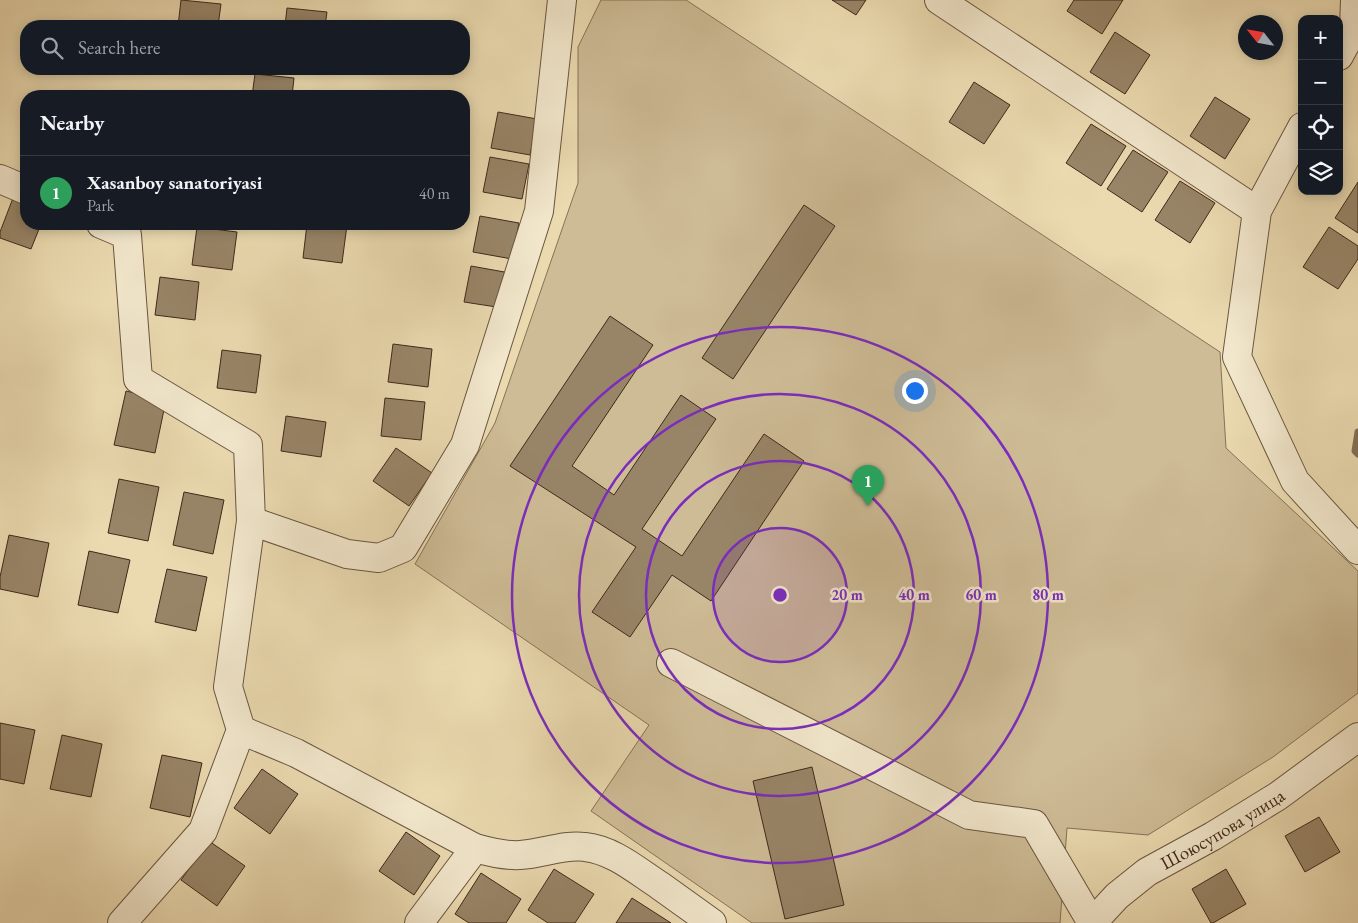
<!DOCTYPE html>
<meta charset="utf-8">
<style>
:root{--surface:#171b24;--page:#242831;--text:#f1f3f6;--muted:#9ea1a6;--line:#363941;--accent:#0f766e}
body{margin:0;font-family:"EB Garamond",serif;background:var(--page);color:var(--text)}
.controls{position:absolute;right:15px;top:15px;display:grid;overflow:hidden;border-radius:10px;box-shadow:0 2px 12px #0003}
.controls button{width:45px;height:45px;display:grid;place-items:center;padding:0;border:0;border-bottom:1px solid var(--line);background:var(--surface);color:var(--text);font:25px sans-serif}
.compass{position:absolute;left:1238px;top:15px;width:45px;height:45px;border-radius:50%;background:var(--surface);box-shadow:0 2px 12px #0003;rotate:301deg}
.you{position:absolute;left:914px;top:390px;width:18px;height:18px;margin:-12px;border:4px solid #fff;border-radius:50%;background:#1a73e8;box-shadow:0 0 0 8px #1a73e833}
.badge{display:grid;place-items:center;width:32px;height:32px;border-radius:50%;background:var(--accent);color:#fff;font-size:16px;font-weight:700}
.pin{position:absolute;translate:-50% -41px;filter:drop-shadow(0 1px 2px #0008)}
.pin::after{content:'';position:absolute;top:26px;width:18px;height:15px;background:inherit;clip-path:polygon(0 0,100% 0,50% 100%)}
.list{margin:0;padding:0;list-style:none}
h2{display:flex;justify-content:space-between;align-items:center;height:65px;margin:0;padding:0 20px;font-size:21px}
h2 small{font-size:16px;font-weight:400;color:var(--muted)}
.list li{display:grid;grid-template-columns:32px 1fr auto;gap:15px;align-items:center;box-sizing:border-box;height:75px;padding:0 20px;border-top:1px solid var(--line)}
.list b{display:block;font-size:19px;white-space:nowrap}
.list p{margin:0;font-size:16px;white-space:nowrap;color:var(--muted)}
.list em{font-size:16px;font-style:normal;color:var(--muted)}
.icon{flex:none;width:28px;height:28px;fill:none;stroke:currentColor;stroke-width:2;stroke-linecap:round;stroke-linejoin:round}
.map{position:relative;flex:none;width:1358px;height:923px;overflow:hidden}
.search{position:absolute;background:var(--surface);box-shadow:0 2px 12px #0003;left:20px;top:20px;width:450px;height:55px;display:flex;align-items:center;gap:12px;box-sizing:border-box;padding:0 18px;border-radius:20px;color:var(--muted);font-size:19px}
.panel{position:absolute;background:var(--surface);box-shadow:0 2px 12px #0003;left:20px;top:90px;width:450px;height:140px;border-radius:20px}
.map>svg:first-child{display:block}
</style>
<div class="map">
<svg width="1358" height="923" viewBox="0 0 1358 923">
<rect width="100%" height="100%" fill="#ebdab0"/>
<filter id="stains"><feTurbulence type="fractalNoise" baseFrequency=".004" numOctaves="4"/><feColorMatrix values="0 0 0 0 .2 0 0 0 0 .09 0 0 0 0 .02 0 0 0 .5 -.17"/></filter>
<radialGradient id="worn" r=".72"><stop offset=".6" stop-color="#630" stop-opacity="0"/><stop offset="1" stop-color="#630" stop-opacity=".3"/></radialGradient>
<path fill="#cebc96" stroke="#867258" d="M601 0H686L1220 352 1226 448 1358 571V693L1273 757 1148 835 1067 828 1060 923H752L591 811 649 725 415 564 495 423 578 183V47Z"/>
<g fill="none" stroke-linecap="round" stroke-linejoin="round">
<path stroke="#836f55" stroke-width="7" d="M1358 432 1355 451 1358 454"/>
</g>
<path fill="#988568" stroke="#3f291a" d="M181 0 221 4 218 26H178Z
M832 0H866L856 15Z
M1074 0H1123L1102 34 1067 11Z
M287 8 327 12 325 26H285Z
M1115 32 1150 55 1125 94 1090 72Z
M255 74 294 78 292 96H252Z
M974 82 1010 105 984 144 949 122Z
M1215 97 1250 119 1225 159 1190 136Z
M498 112 537 119 530 155 491 148Z
M1091 124 1126 146 1101 186 1066 163Z
M1133 150 1168 172 1142 212 1107 189Z
M490 157 529 164 522 199 483 192Z
M1180 181 1215 203 1190 243 1155 220Z
M1358 182V233L1335 218Z
M13 198 26 203V224H41L31 249 0 238V232Z
M804 205 835 226 733 379 702 358Z
M480 216 519 223 512 259 473 252Z
M307 224 347 225 342 263 303 258Z
M197 227 237 232 232 270 192 265Z
M1329 227 1358 246V259L1338 289 1303 267Z
M471 266 510 273 503 308 464 302Z
M160 277 199 282 195 320 155 315Z
M610 316 653 345 572 466 614 495 681 395 716 419 642 529 682 556 764 434 804 461 711 601 672 575 630 637 592 612 636 547 510 466Z
M393 344 432 349 428 387 388 382Z
M222 350 261 355 256 393 217 388Z
M126 391 166 400 155 453 114 445Z
M385 398 425 402 421 440 381 436Z
M286 416 326 422 321 457 281 451Z
M396 448 432 473 409 506 373 481Z
M119 479 159 487 148 541 108 533Z
M184 492 224 500 213 554 173 545Z
M9 535 49 543 38 597 0 589V577Z
M89 551 130 560 118 613 78 605Z
M167 569 207 577 196 631 155 622Z
M0 723 35 730 24 784 0 779Z
M62 735 102 744 91 797 50 789Z
M162 755 202 763 190 817 150 808Z
M812 767 844 905 785 919 753 781Z
M262 769 298 794 270 834 234 808Z
M1319 817 1340 852 1305 872 1285 836Z
M406 832 440 856 414 895 379 871Z
M209 841 245 866 217 906 181 880Z
M554 869 594 894 575 923H548L528 910Z
M1226 869 1246 904 1213 923H1211L1192 889Z
M481 873 521 899 506 923H469L455 914Z
M632 898 671 923H616Z"/>
<g fill="none" stroke-linecap="round" stroke-linejoin="round">
<defs>
<g id="minor">
<path d="M939 0 1257 211"/>
<path d="M1339 56 1354 28 1355 0"/>
<path d="M1302 127 1257 211 1237 357 1295 481 1358 550"/>
<path d="M0 179 26 190"/>
<path d="M101 224 127 235 138 379 248 445 251 521 228 687 241 730 203 831 122 923"/>
<path d="M251 521 347 554 379 558 403 548 465 445 539 211 562 0"/>
<path d="M671 663 969 815 1034 824 1092 923"/>
<path d="M241 730 296 753 475 848C489 852 505 856 520 855 542 854 563 844 585 847 613 850 636 870 659 885 677 898 694 910 712 923"/>
<path d="M419 923 475 848"/>
<path id="s1" d="M1092 923 1117 896 1147 872 1213 836 1278 796 1358 737"/>
</g>
</defs>
<use href="#minor" stroke="#6a5540" stroke-width="30"/>
<use href="#minor" stroke="#f2e7cc" stroke-width="28"/>
</g>
<circle cx="780" cy="595" r="67" fill="#7b2cbf" fill-opacity=".12"/>
<g fill="none" stroke="#7b2cbf" stroke-width="2.5">
<circle cx="780" cy="595" r="67"/>
<circle cx="780" cy="595" r="134"/>
<circle cx="780" cy="595" r="201"/>
<circle cx="780" cy="595" r="268"/>
</g>
<g text-anchor="middle" stroke-width="5" stroke-linejoin="round" paint-order="stroke">
<g font-size="19" fill="#3f291a" stroke="#f2e7cc">
<text dy="7" stroke="none"><textPath href="#s1" startOffset="162">Шоюсупова улица</textPath></text>
</g>
</g>
<circle cx="780" cy="595" r="8" fill="#7b2cbf" stroke="#f2e7cc" stroke-width="2.5"/>
<g font-size="15" text-anchor="middle" font-weight="bold" fill="#7b2cbf" stroke="#f2e7cc" stroke-width="5" stroke-linejoin="round" paint-order="stroke">
<text x="847" y="600">20 m</text>
<text x="914" y="600">40 m</text>
<text x="981" y="600">60 m</text>
<text x="1048" y="600">80 m</text>
</g>
<rect width="100%" height="100%" filter="url(#stains)"/>
<rect width="100%" height="100%" fill="url(#worn)"/>
</svg>
<div class="controls">
<button>+</button>
<button>−</button>
<button><svg class="icon" aria-label="locate" viewBox="0 0 24 24"><circle cx="12" cy="12" r="6"/><path d="M12 2v4M12 18v4M2 12h4M18 12h4"/></svg></button>
<button><svg class="icon" aria-label="layers" viewBox="0 0 24 24"><path d="M12 4l9 5-9 5-9-5zM3 14l9 5 9-5"/></svg></button>
</div>
<svg class="compass" viewBox="-18 -18 36 36"><path d="M0-13l5 13h-10z" fill="#e53935"/><path d="M0 13l5-13h-10z" fill="#9ea1a6"/></svg>
<div class="you"></div>
<div class="pin badge" style="left:868px;top:506px;background:#2e9e5b">1</div>
<div class="search"><svg class="icon" aria-label="search" viewBox="0 0 24 24"><circle cx="10" cy="10" r="6"/><path d="M15 15l6 6"/></svg>Search here</div>
<section class="panel">
<h2>Nearby<small></small></h2>
<ul class="list">
<li><span class="badge" style="background:#2e9e5b">1</span><div><b>Xasanboy sanatoriyasi</b><p>Park</p></div><em>40 m</em></li>
</ul>
</section>
</div>
